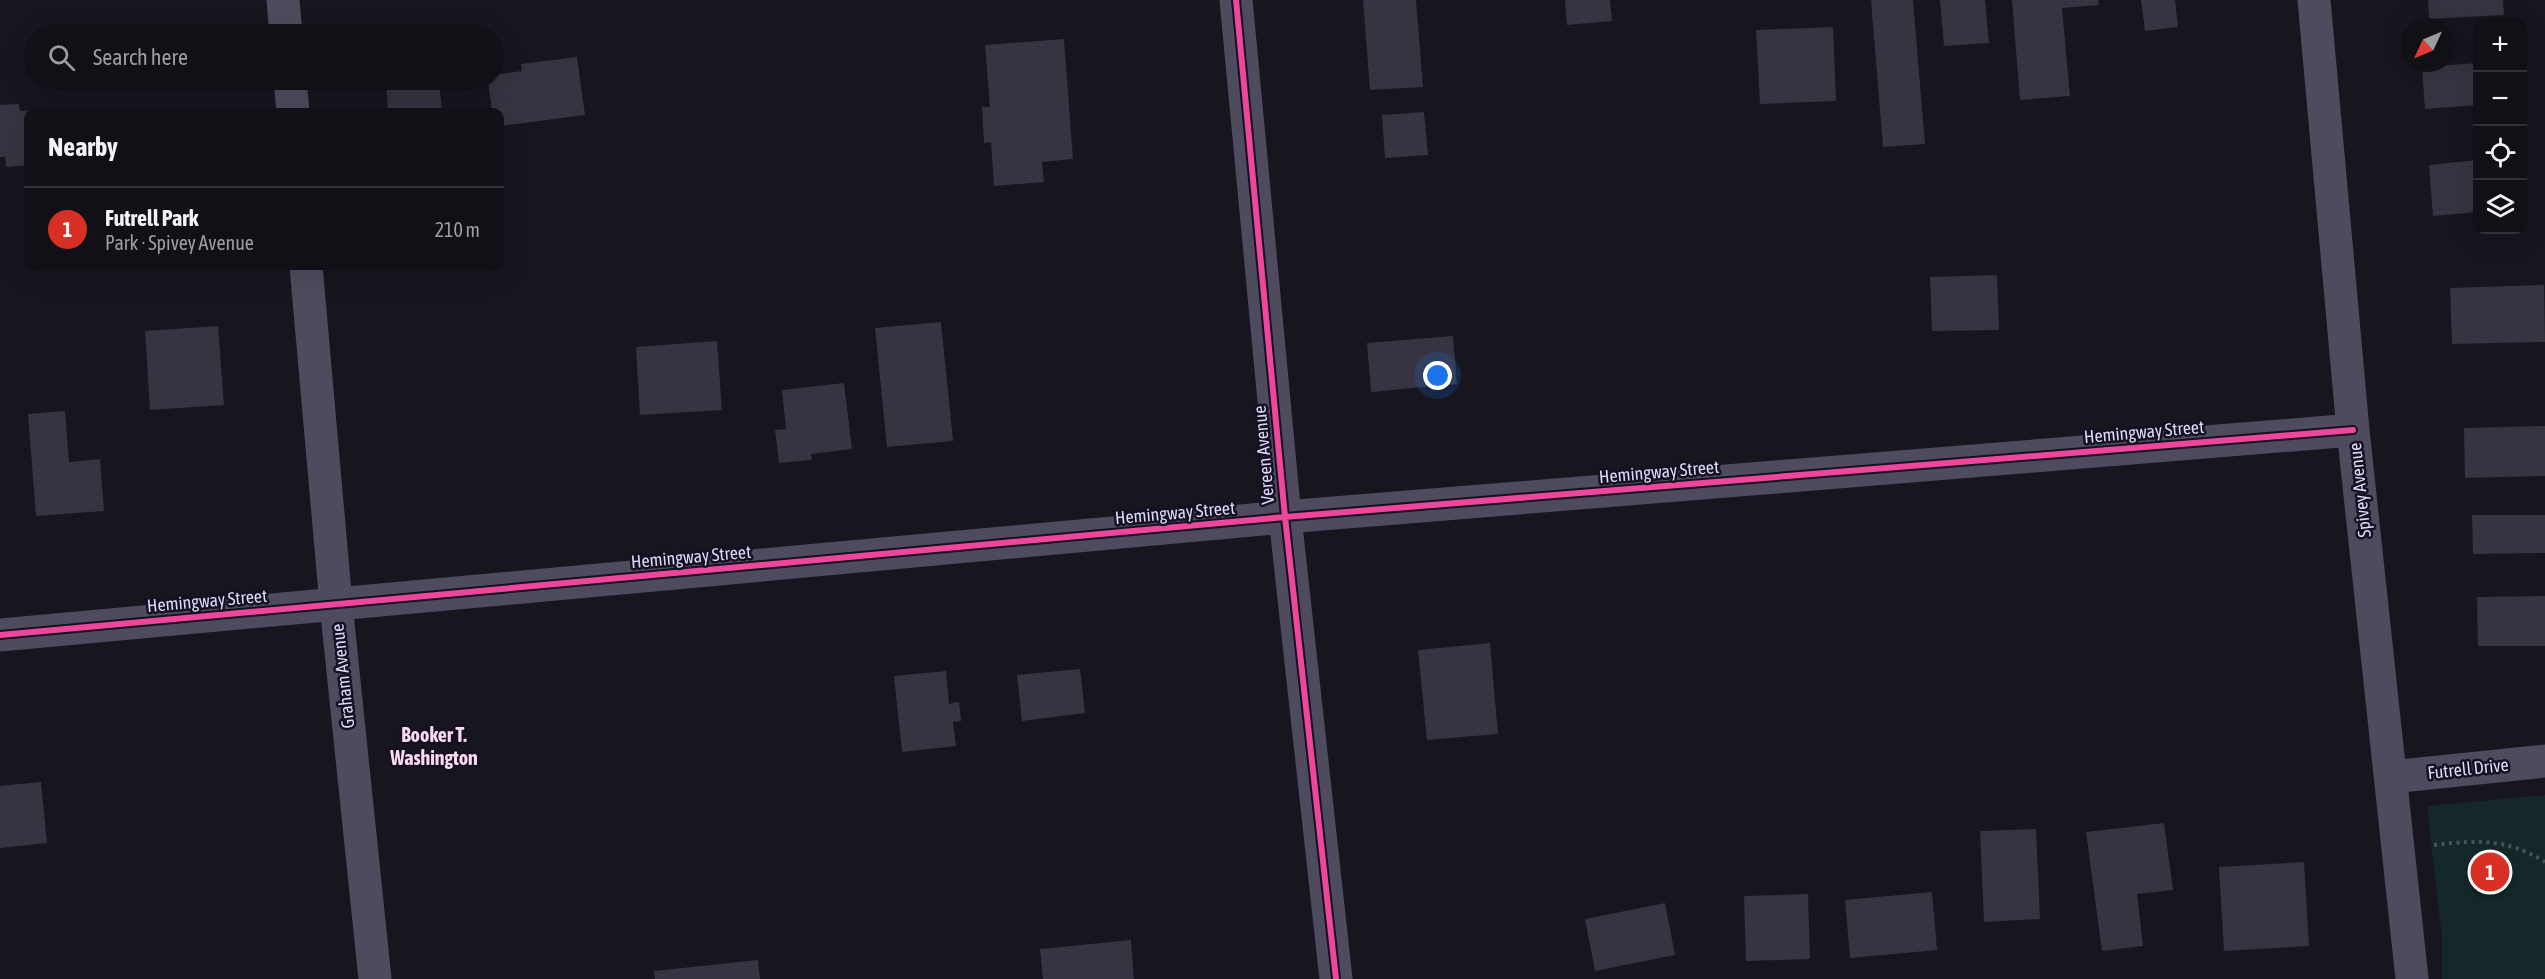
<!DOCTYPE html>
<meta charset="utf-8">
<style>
:root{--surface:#111016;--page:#1a191f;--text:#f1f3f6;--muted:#9c9da1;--line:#303035;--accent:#d93025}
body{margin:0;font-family:"Asap Condensed",sans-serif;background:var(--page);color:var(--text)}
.controls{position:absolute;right:18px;top:18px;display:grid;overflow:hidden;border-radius:12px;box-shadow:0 6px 24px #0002}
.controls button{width:54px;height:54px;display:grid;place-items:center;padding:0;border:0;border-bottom:2px solid var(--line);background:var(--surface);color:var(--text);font:30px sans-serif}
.compass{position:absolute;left:2401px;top:18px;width:54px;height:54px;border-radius:50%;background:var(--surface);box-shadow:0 6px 24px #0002;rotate:226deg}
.you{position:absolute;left:1438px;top:376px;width:21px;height:21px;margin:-15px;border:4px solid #fff;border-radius:50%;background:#1a73e8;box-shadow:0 0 0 9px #1a73e833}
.badge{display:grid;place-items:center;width:39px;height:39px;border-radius:50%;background:var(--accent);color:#fff;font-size:20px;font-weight:700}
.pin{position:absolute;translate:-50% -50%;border:3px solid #fff;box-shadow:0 2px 6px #0006}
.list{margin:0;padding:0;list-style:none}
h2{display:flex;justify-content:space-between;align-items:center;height:78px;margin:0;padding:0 24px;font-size:26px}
h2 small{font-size:20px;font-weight:400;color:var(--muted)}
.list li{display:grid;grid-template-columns:39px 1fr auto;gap:18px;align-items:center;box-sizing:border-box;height:84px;padding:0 24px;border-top:2px solid var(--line)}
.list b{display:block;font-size:22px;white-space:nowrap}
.list p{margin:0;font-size:20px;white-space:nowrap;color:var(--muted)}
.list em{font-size:20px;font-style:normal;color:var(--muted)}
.icon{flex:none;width:33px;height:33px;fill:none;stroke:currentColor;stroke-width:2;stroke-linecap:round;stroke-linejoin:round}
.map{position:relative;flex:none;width:2545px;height:979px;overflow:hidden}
.search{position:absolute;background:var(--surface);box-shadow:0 6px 24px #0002;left:24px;top:24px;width:480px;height:66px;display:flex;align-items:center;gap:15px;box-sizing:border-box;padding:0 21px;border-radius:33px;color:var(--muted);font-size:22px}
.panel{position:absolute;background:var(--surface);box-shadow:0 6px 24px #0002;left:24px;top:108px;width:480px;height:162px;border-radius:12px}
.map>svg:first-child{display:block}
</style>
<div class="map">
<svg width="2545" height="979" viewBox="0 0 2545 979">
<rect width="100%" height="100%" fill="#17151e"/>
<path fill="#152829" d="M2545 795V979H2442V938L2427 806Z"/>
<path fill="#373340" d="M1363 0H1416L1423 87 1370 90Z
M1565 0H1610L1612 21 1567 25Z
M1871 0H1913L1925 144 1883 147Z
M1940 0H1985L1989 43 1944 46Z
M2012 0H2098L2099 5 2062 8 2070 96 2020 100Z
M2141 0H2175L2178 27 2145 31Z
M2428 0H2503L2504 15 2429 19Z
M1833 27 1836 101 1760 104 1756 30Z
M1064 39 1073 159 1042 162 1044 182 994 186 991 142 984 143 982 107H990L985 45Z
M577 57 585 115 500 126V112H492L488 80H494V75L522 71 521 64Z
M2478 63V105L2425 109 2422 67Z
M386 80H439L442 112H388Z
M19 104 20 111 55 109V112H28V165L6 167 5 157H0V105Z
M1424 112 1428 155 1385 158 1382 115Z
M2478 160V212L2433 216 2429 165Z
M1997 275 1999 330 1932 331 1930 277Z
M2544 285 2545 342 2452 344 2450 288Z
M941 322 953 441 887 447 875 328Z
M218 326 224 405 150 410 145 331Z
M1453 336 1457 384 1371 392 1367 343Z
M717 341 722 410 640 415 636 347Z
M844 383 852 449 811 454 812 460 779 463 775 430 786 429 782 390Z
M65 411 69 462 100 459 104 511 36 516 28 414Z
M2545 426V476L2465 478 2464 428Z
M2472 515H2545V553L2473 554Z
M2545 596V646H2478L2477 597Z
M1490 643 1498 734 1427 740 1418 650Z
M1080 669 1085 713 1022 721 1017 675Z
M946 671 949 704 959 702 961 721 953 722 956 746 902 752 894 676Z
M41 782 47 843 0 848V786Z
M2164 823 2173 890 2137 894 2143 946 2102 951 2086 832Z
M2036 829 2040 919 1984 922 1980 831Z
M2304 862 2309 946 2224 951 2219 867Z
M1932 892 1937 950 1850 958 1845 900Z
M1808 894 1810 959 1746 961 1744 896Z
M1665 903 1675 955 1595 971 1585 919Z
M1131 940 1134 979H1043L1040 949Z
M758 960 760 979H655L654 971Z"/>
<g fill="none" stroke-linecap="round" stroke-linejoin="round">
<path stroke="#48515d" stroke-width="4" stroke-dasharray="3 4.5" stroke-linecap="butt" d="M2434 845C2477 840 2507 838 2545 862"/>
<path stroke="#4d4b5d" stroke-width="33" d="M283 0 286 34
M1236 0 1285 517 1336 979
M2314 0 2353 430 2412 979
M290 80 293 112
M306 266 336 604 375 979
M0 635 1285 517 2353 430
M2391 777 2545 761"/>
<defs>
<path id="cycleway" d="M1236 0 1285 517 1336 979
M0 635 1285 517 2353 430"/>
</defs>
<use href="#cycleway" stroke="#151122" stroke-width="10"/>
<use href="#cycleway" stroke="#ed469a" stroke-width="6"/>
</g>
<g text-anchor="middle" stroke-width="5" stroke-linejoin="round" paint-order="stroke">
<g font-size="18" fill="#ded8fa" stroke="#151122">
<text transform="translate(2144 432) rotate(-5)" y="6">Hemingway Street</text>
<text transform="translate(1264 455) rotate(-95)" y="6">Vereen Avenue</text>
<text transform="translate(1659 472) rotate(-5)" y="6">Hemingway Street</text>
<text transform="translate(2360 490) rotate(-96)" y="6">Spivey Avenue</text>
<text transform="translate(1175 513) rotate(-5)" y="6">Hemingway Street</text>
<text transform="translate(691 557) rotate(-5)" y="6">Hemingway Street</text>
<text transform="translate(207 601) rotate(-5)" y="6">Hemingway Street</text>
<text transform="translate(343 676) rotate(-96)" y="6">Graham Avenue</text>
<text transform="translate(2468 769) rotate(-6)" y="6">Futrell Drive</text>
</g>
<g font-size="20" font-weight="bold" fill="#fadaec" stroke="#151122">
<text x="434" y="742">Booker T.<tspan x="434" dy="23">Washington</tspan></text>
</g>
</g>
</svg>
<div class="controls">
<button>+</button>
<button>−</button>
<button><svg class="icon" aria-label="locate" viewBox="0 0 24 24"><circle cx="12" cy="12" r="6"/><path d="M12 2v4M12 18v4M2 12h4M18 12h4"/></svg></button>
<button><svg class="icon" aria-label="layers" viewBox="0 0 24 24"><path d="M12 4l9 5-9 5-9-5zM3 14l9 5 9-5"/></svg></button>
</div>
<svg class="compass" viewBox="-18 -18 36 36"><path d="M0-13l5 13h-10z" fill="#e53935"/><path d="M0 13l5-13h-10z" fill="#9c9da1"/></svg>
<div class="you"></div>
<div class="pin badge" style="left:2490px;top:872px">1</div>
<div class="search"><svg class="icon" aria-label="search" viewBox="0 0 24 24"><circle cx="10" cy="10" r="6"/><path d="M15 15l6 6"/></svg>Search here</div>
<section class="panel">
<h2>Nearby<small></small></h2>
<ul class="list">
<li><span class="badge">1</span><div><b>Futrell Park</b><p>Park · Spivey Avenue</p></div><em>210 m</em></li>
</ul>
</section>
</div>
